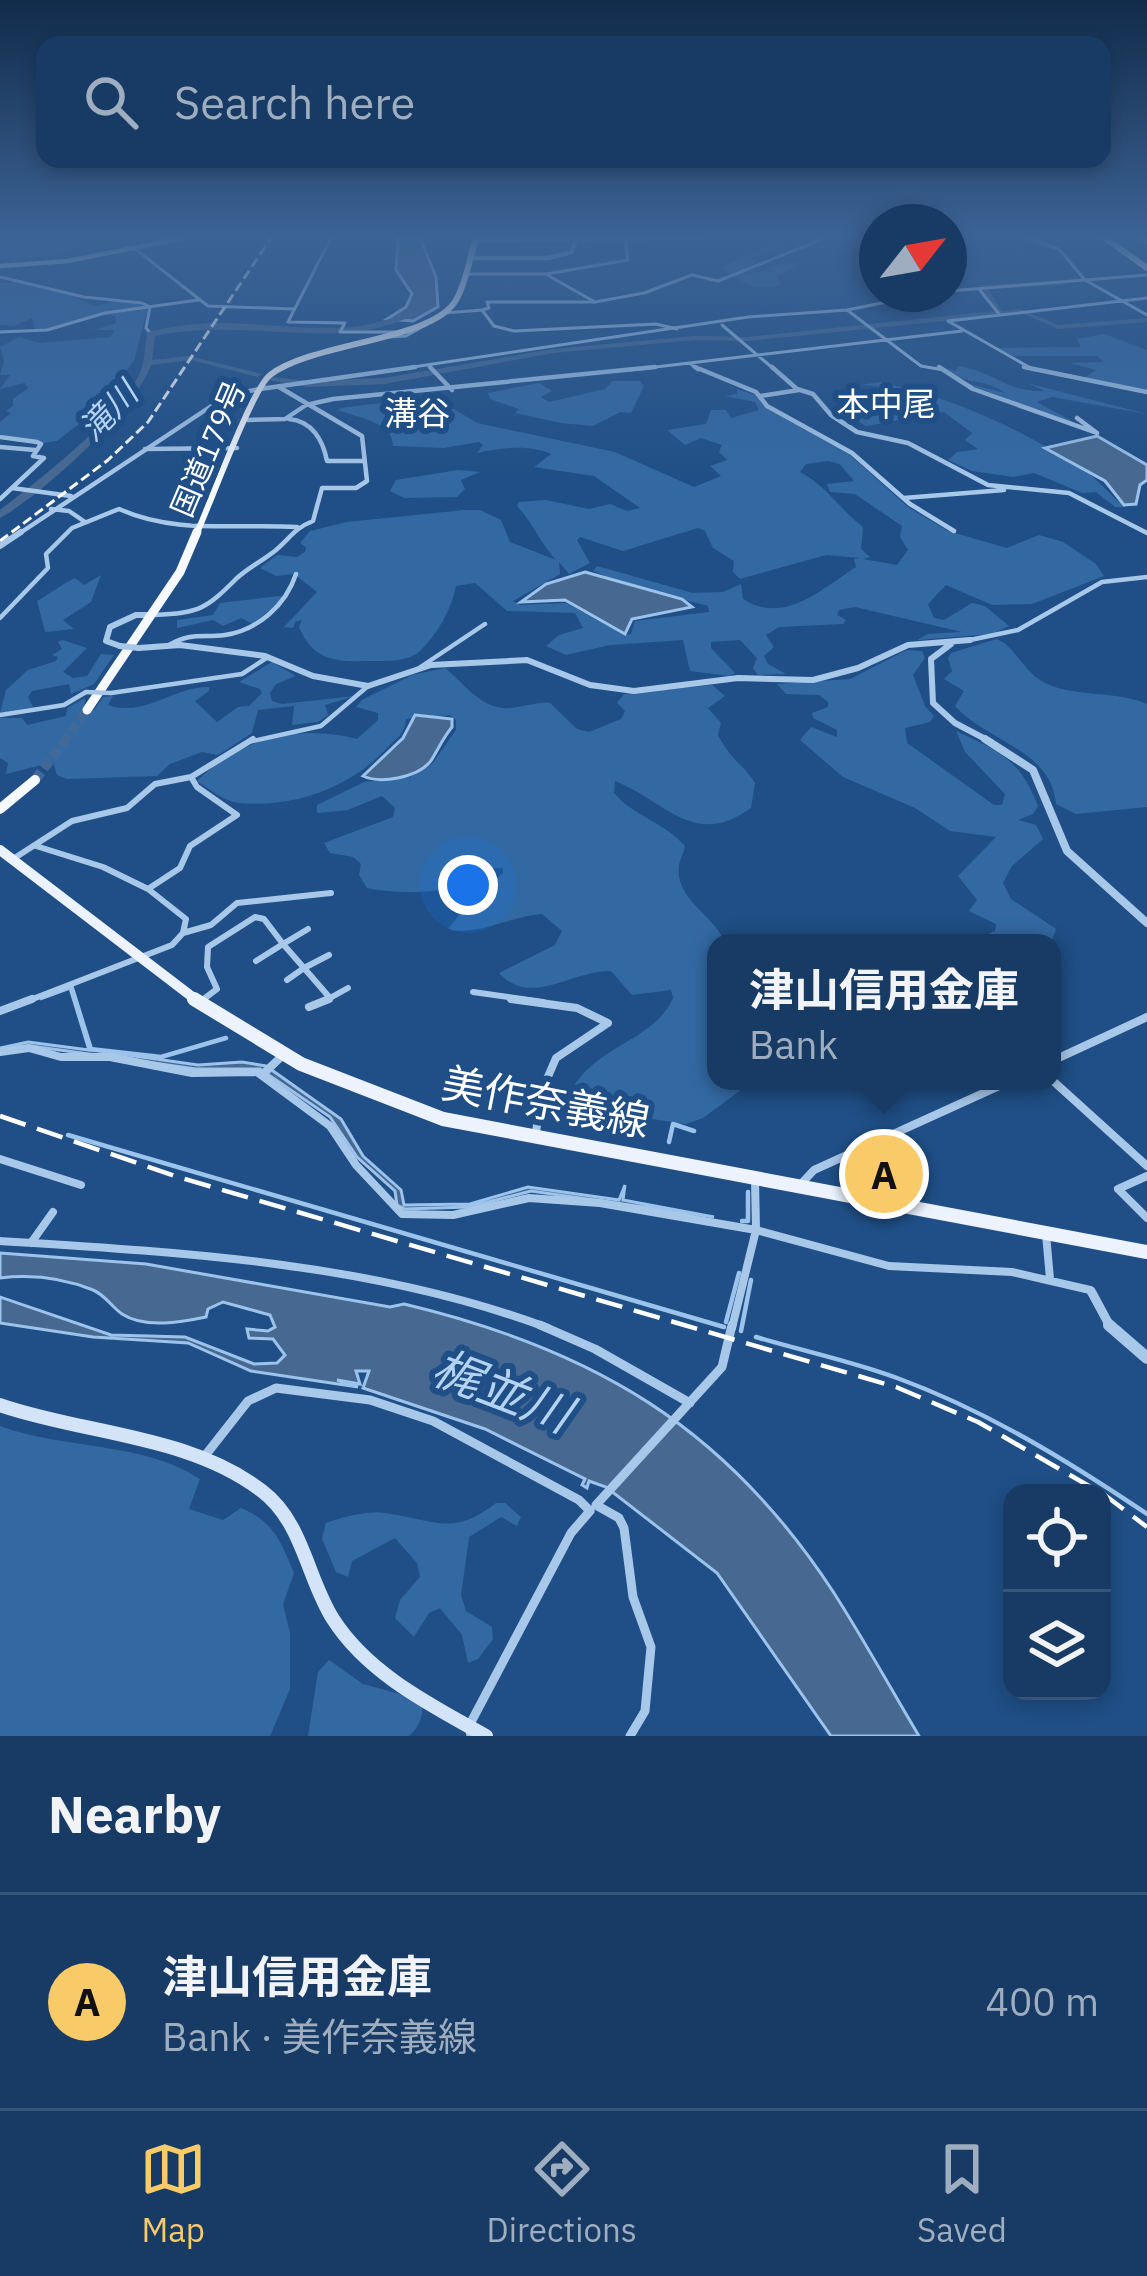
<!DOCTYPE html>
<meta charset="utf-8">
<style>
:root{--surface:#173b64;--page:#20426a;--text:#f1f3f6;--muted:#9eadbf;--line:#365578;--accent:#f8ca68}
body{margin:0;font-family:"IBM Plex Sans","Noto Sans JP",sans-serif;background:var(--page);color:var(--text)}
.controls{position:absolute;right:36px;bottom:36px;display:grid;overflow:hidden;border-radius:24px;box-shadow:0 6px 18px #0003}
.controls button{width:108px;height:108px;display:grid;place-items:center;padding:0;border:0;border-bottom:3px solid var(--line);background:var(--surface);color:var(--text);font:60px sans-serif}
.compass{position:absolute;left:859px;top:204px;width:108px;height:108px;border-radius:50%;background:var(--surface);box-shadow:0 6px 18px #0003;rotate:59deg}
.you{position:absolute;left:468px;top:885px;width:42px;height:42px;margin:-30px;border:9px solid #fff;border-radius:50%;background:#1a73e8;box-shadow:0 0 0 18px #1a73e833}
.badge{display:grid;place-items:center;width:78px;height:78px;border-radius:50%;background:var(--accent);color:#111;font-size:39px;font-weight:700}
.pin{position:absolute;translate:-50% -50%;border:6px solid #fff;box-shadow:0 3px 12px #0006}
.popup{position:absolute;left:707px;top:934px;width:354px;height:156px;box-sizing:border-box;display:grid;place-content:center;border-radius:24px;background:var(--surface);filter:drop-shadow(0 3px 9px #0005);font-size:39px;white-space:nowrap;color:var(--muted)}
.popup b{font-size:45px;color:var(--text)}
.popup::after{content:'';position:absolute;left:50%;top:100%;margin-left:-24px;border:24px solid transparent;border-top-color:var(--surface)}
.list{margin:0;padding:0;list-style:none}
h2{display:flex;justify-content:space-between;align-items:center;height:156px;margin:0;padding:0 48px;font-size:51px}
h2 small{font-size:39px;font-weight:400;color:var(--muted)}
.list li{display:grid;grid-template-columns:78px 1fr auto;gap:36px;align-items:center;box-sizing:border-box;height:216px;padding:0 48px;border-top:3px solid var(--line)}
.list b{display:block;font-size:45px;white-space:nowrap}
.list p{margin:0;font-size:39px;white-space:nowrap;color:var(--muted)}
.list em{font-size:39px;font-style:normal;color:var(--muted)}
.icon{flex:none;width:66px;height:66px;fill:none;stroke:currentColor;stroke-width:2;stroke-linecap:round;stroke-linejoin:round}
.map{position:relative;flex:none;width:1147px;height:1736px;overflow:hidden}
.search{position:absolute;background:var(--surface);box-shadow:0 6px 18px #0003;left:36px;right:36px;top:36px;height:132px;display:flex;align-items:center;gap:30px;box-sizing:border-box;padding:0 42px;border-radius:24px;color:var(--muted);font-size:45px}
.sheet{height:372px;background:var(--surface)}
nav{display:flex;justify-content:space-around;align-items:center;box-sizing:border-box;height:168px;border-top:3px solid var(--line);background:var(--surface);font-size:33px;color:var(--muted)}
nav a{display:grid;justify-items:center;gap:6px}
nav .on{color:var(--accent)}
.map>svg:first-child{display:block}
</style>
<div class="map">
<svg width="1147" height="1736" viewBox="0 0 1147 1736">
<rect width="100%" height="100%" fill="#1f4f86"/>
<path fill="#3369a3" fill-rule="evenodd" d="M0 238 63 239 82 245 50 256 0 260Z
M778 241H782L780 247 751 258 758 261 743 274C764 274 781 258 802 264L778 276 781 286H750L721 268Z
M19 282 57 289 95 306 122 300 148 307 134 361 93 413 57 441 44 443 0 434V422L11 413 6 411 13 406V399L28 388 25 383 0 389 10 375H0L4 362 0 347 19 337 40 343 110 337 115 330H94L116 323 115 316 97 315 42 331 35 329 32 318 14 326 0 325V283Z
M1104 334 1147 350V391L1085 377 1096 370 1070 363 1104 362 1097 356H1014L996 348 1081 347 1077 339Z
M958 366C993 371 1008 393 1045 391L1027 383 1147 414 1052 397 1037 402 1079 425 962 382 1005 393C983 377 964 386 948 369L956 371Z
M613 381H640L644 386 631 413 620 412 593 426 561 423 515 413 519 409 490 399 488 393 539 383 552 391 541 397 549 402 605 389Z
M880 382C953 398 1023 429 1085 471 1101 482 1112 498 1126 507H1115L1096 492 1082 493 1034 473 1013 477 972 471 948 460 957 452 978 449 965 440 972 433 944 412 866 426 853 418 847 397 877 396 878 386 861 385Z
M737 389 755 395 766 408 850 455 908 507 948 531 1007 548 1039 535 1063 542 1096 564 1104 576 1032 604 992 605 946 585 928 604 934 618 944 620 972 603 985 606 1009 626 992 634 917 640 928 634 962 632 855 607 839 610 837 615 846 620 843 624 779 627 766 635 774 647 764 656 768 664 786 674 758 675 753 668 757 658 740 640 711 642V648L735 673 729 676 690 671 683 640 610 645 566 655 546 646 559 635 583 628 575 613 507 611 475 583 456 586C451 610 438 633 421 650 411 661 390 661 377 661 344 661 315 666 299 627L302 620 295 622 293 628 284 627 317 592 294 574 276 576 260 568 277 555 297 557 305 552 306 547 300 543 310 531 347 522 464 510H480L501 520 510 542 556 560C541 544 533 523 517 506L519 502 546 500 589 509 610 504 627 511 640 508 594 476 534 467 551 454C528 444 501 448 477 453L483 445 479 442 444 448 393 446C393 422 359 418 338 410L341 408 389 402 446 404 477 423 615 452 694 487 721 476 710 466 727 460 719 452 722 445 701 438 685 445 667 430 706 424 711 410H726L731 418 759 410 755 402 725 396 737 394ZM828 461 840 464 854 481 827 484 830 492 855 494 902 526 900 537 908 550 897 565 863 559 870 557 861 549 863 527C838 508 827 486 800 472L806 464ZM698 528 705 531 713 548 734 561 733 572 740 579 826 555 860 558 854 559 856 567C820 590 785 625 743 599L741 584 723 592 693 593 597 566 593 571 631 586 708 606 709 612 635 621 631 634 625 635 566 603 520 605 513 601 560 574 559 562 569 574 590 563 577 540 580 537 623 551Z
M458 470 480 472 461 480 465 489 457 497 404 498 390 491 396 480Z
M101 575 91 602 63 620 74 629 45 632 37 601C46 596 69 580 75 578L84 585Z
M278 596 285 597 253 624 241 618 223 626 213 620 177 628V620L213 615 220 603Z
M997 639C1017 648 1023 672 1045 683 1077 698 1115 690 1147 704V807L1076 814 1056 804C1052 750 986 741 955 706L964 691 944 679 952 671 948 658 951 653Z
M63 640 87 648 63 672 73 678 87 676 101 654 114 655 94 684 71 694 69 684 32 691 28 697 33 707 0 713 6 690 28 670 56 661 58 657 52 655 62 649 58 642Z
M907 650 922 651 925 658 913 675 925 706 934 716 930 722 905 728 907 743 994 805H1002L1005 794 965 752 956 731C999 751 1020 759 1038 806L1033 814 1018 820 1036 825 1043 839 1012 866 1003 883 1011 899 1056 929 1051 943H982L981 937 995 931 996 924 969 911 977 900 958 876 996 837 950 831 915 808 843 777 800 740 811 727 837 737V730L813 718 812 713 828 707V702L819 695 786 694 777 684 850 679Z
M272 662 296 676 276 684 270 693 272 701 282 704 355 696 325 705 328 715 318 722 292 725 294 706 258 710 252 733 218 755 202 752 170 764 157 776 67 779 57 775 53 762 6 774 8 763 0 758V718H22L27 725 66 716 67 708 85 698 84 710H94L103 697 113 696 108 705C145 718 174 686 209 687V691L195 701 217 722 238 707 249 706 262 693 260 689 239 682Z
M445 668C462 681 482 711 510 708 524 707 535 702 550 703L577 729 589 732 621 719 625 711 617 703 624 694 712 685 725 696 708 708 721 723 718 735C732 762 741 761 755 783L751 808C694 849 667 802 615 781L614 793C633 816 664 822 685 846 684 853 680 859 679 865 674 900 716 916 725 943H716V1081H779L745 1087 703 1118 686 1124 611 1113 588 1103 575 1084C605 1042 654 1040 673 998L671 990 632 995 611 971C571 970 532 1008 499 973L555 945 562 931 542 914C511 916 476 937 448 929L469 902 503 873V868L463 869C458 873 457 879 452 884 442 896 382 892 367 888L359 875 361 864 353 857 330 853 324 843 393 817 395 808 382 796 348 810 317 813V805L364 782 410 777 432 764 456 730V720L450 715 406 719C405 735 396 738 386 749 350 788 293 808 239 803 225 802 209 789 197 781 242 737 298 724 357 739L378 720V713L356 707 362 700 412 675Z
M0 1426C64 1450 142 1441 200 1479L189 1509 223 1520 241 1508C273 1521 281 1541 294 1573L283 1604 290 1633V1689L270 1736H0Z
M496 1503H505L521 1517 517 1526 501 1517 469 1537 461 1595 466 1611 492 1627 493 1639 478 1659 468 1663 462 1635 440 1608 429 1613 414 1637 395 1618 400 1600 420 1577 417 1563 395 1538 352 1561 348 1577 336 1572 322 1539 326 1523C344 1517 365 1511 384 1513 434 1519 451 1538 496 1503Z
M329 1660 363 1684 422 1700C424 1715 420 1726 409 1736H308L318 1672Z"/>
<path fill="#476991" stroke="#9cc3eb" stroke-width="3" d="M398 238H420L436 277 438 307 413 321 387 319 406 307 412 294 396 270Z
M1097 436 1147 465V480L1140 485 1136 504 1124 505 1105 481 1045 448Z
M585 572 682 599 692 607 632 619 625 634 565 600 521 602 546 584Z
M415 715 452 719V727C442 739 437 752 430 762 416 778 380 784 363 776L403 738Z
M72 986 92 1050 198 1065 242 1062 266 1066 341 1119 363 1156 401 1190 404 1205 470 1204 528 1187 619 1200 625 1185 623 1200 714 1217 531 1191 469 1207 405 1209 397 1205 395 1191 357 1157 330 1117 260 1069H196L31 1046 0 1048 28 1042 89 1050 70 988 40 999Z
M0 1253 146 1264 390 1307 404 1304C593 1349 726 1427 834 1593 864 1640 891 1689 919 1736H831L717 1573 606 1487 589 1481 587 1488 582 1485 585 1479 485 1429 363 1388 369 1371H356L360 1384 337 1380 358 1387 251 1371 188 1343 93 1337 0 1323V1297L111 1335 185 1337 254 1364 277 1363 285 1355 273 1339 249 1338 247 1329 268 1331 275 1327 270 1315 223 1302 208 1309 206 1317C182 1322 145 1329 122 1314 112 1307 105 1295 93 1290 63 1278 32 1274 0 1278Z"/>
<g fill="none" stroke-linecap="round" stroke-linejoin="round">
<path stroke="#9cc3eb" stroke-width="3" d="M0 277 84 297 142 303 150 307 146 328 151 334"/>
<path stroke="#9cc3eb" stroke-width="4.5" d="M90 1049 161 1057 226 1038
M68 1135 724 1327
M669 1142 673 1124 694 1131
M742 1221H748V1192
M726 1322 739 1273
M741 1331 751 1280
M756 1337C803 1351 851 1361 897 1378 987 1411 1068 1461 1147 1514"/>
<path fill="#476991" fill-rule="evenodd" d="M1065 281 1068 285 988 289 1002 311 1020 309 1059 325 1147 318V322L1058 329 1022 313 747 341 695 340 553 353 384 384 308 387 268 380 272 377 308 381 384 378 553 349 695 336 747 337 995 311 980 285Z
M415 310 418 314C397 322 377 330 354 332 287 338 222 321 155 336L152 360 189 356 262 374 258 377 191 360 151 365C135 410 42 495 0 518V510C39 480 125 414 141 370 145 358 145 344 148 332 170 327 190 324 213 323 259 322 306 331 353 327 375 325 394 317 415 310Z"/>
<path stroke="#416998" stroke-width="9" stroke-dasharray="9 4.5" stroke-linecap="butt" d="M63 742 87 710"/>
<path stroke="#416998" stroke-width="10" stroke-dasharray="10 4.5" stroke-linecap="butt" d="M35 780 66 739"/>
<path stroke="#a8c8ea" stroke-width="3" d="M331 238 288 322 345 323 340 332H402
M1027 238 1059 249 1085 280 1147 315
M475 241 704 238
M134 248 208 306 293 309
M465 274H546L628 260 625 238
M549 276 595 302
M979 289 999 314
M949 291 1147 275
M482 310 489 308 487 302H595L644 293 692 275 718 281 825 238
M847 310 921 366 944 370
M444 313 482 310 494 326 514 331 656 324 677 329
M722 325 775 370
M0 332 47 330 105 313 198 300
M388 337 406 336 426 325
M691 364 698 370
M430 367 433 370
M393 370 748 317 847 310 927 294
M630 370 962 331
M1034 370 948 321 1147 298"/>
<path stroke="#a8c8ea" stroke-width="4.5" d="M430 367 452 390
M695 367 756 392 767 406 852 453 910 504 954 531
M772 367 797 389 813 394 831 415 857 432 908 443 988 485 1069 493 1147 533
M939 367 973 389 1097 433 1077 418
M1024 367 1147 392
M260 389 415 367
M761 396 799 390
M289 419C312 421 323 440 327 461H363
M248 420 285 419 306 405 333 399 655 367
M0 437 37 442 41 444 33 456 44 458 0 499
M0 447 35 450
M145 449 237 448
M12 488 71 496
M904 498 1004 490
M51 509 69 511 85 522
M154 615C200 613 206 609 237 578 249 567 264 560 276 550 290 538 295 528 313 521L322 488H356L367 481 362 436 279 387
M0 618 48 568 46 554 72 528 119 509C177 535 236 523 297 527
M970 640 1018 630 1102 582 1147 577
M169 645C191 632 202 638 225 635 258 630 286 605 296 574
M419 668 485 624
M111 693 242 674 268 657
M0 715 64 705 86 692
M248 742 321 726 368 686"/>
<path stroke="#a8c8ea" stroke-width="6" d="M36 846 103 867 148 889
M13 859 72 821 127 808 155 784 191 777
M183 933 186 919 148 889 180 868 190 846 237 815 197 787 191 777 253 739
M256 961 283 944 304 968 329 955
M287 980 304 968 330 998 348 988
M473 992 543 1002
M201 1001 217 989 207 967 208 947 255 917 264 919 283 944 308 929
M25 1002 172 945 183 933 211 925 237 903 331 893
M322 1002 330 998"/>
<path stroke="#a8c8ea" stroke-width="8" d="M511 999 577 1008 608 1023 556 1058 541 1093 536 1133
M309 1007 329 999
M0 1011 32 999
M0 1052 29 1048 61 1057H110L192 1073 257 1072 330 1126 356 1165 402 1214 453 1215 529 1198 600 1203 756 1230 889 1266 1012 1272 1090 1290
M1052 1061 1147 1017
M262 1075 281 1057
M1052 1080 1147 1166
M0 1159 81 1185
M1147 1176 1118 1189 1147 1218
M800 1185 814 1170 1010 1081
M1046 1234 1050 1279
M0 1241C182 1252 375 1263 548 1328
M31 1243 53 1212
M732 1328 756 1230 755 1179"/>
<path stroke="#a8c8ea" stroke-width="9" d="M540 1325 595 1349 690 1403
M204 1457 248 1401 276 1388 370 1400 433 1421 579 1500 590 1511 571 1533 469 1726 471 1736
M596 1505 722 1367 732 1325
M596 1505 619 1518 624 1528 633 1597 651 1647 645 1711 630 1736"/>
<path stroke="#a8c8ea" stroke-width="4.5" d="M1142 238 1147 242
M469 258H548L572 252 576 238
M17 535 228 395 260 389"/>
<path stroke="#a8c8ea" stroke-width="6" d="M0 546 21 532
M951 644 931 659 933 703 955 723 991 742
M120 646 106 641 110 627 136 615H151
M139 648 180 645 265 656 313 676 368 686 431 665 527 660 590 685 634 691 738 678 813 680 858 668 908 645 970 640"/>
<path stroke="#a8c8ea" stroke-width="8" d="M985 739 1033 770 1067 851 1147 923"/>
<path stroke="#a8c8ea" stroke-width="9" d="M1091 1291 1111 1328"/>
<path stroke="#a8c8ea" stroke-width="12" d="M1109 1325 1147 1358"/>
<path stroke="#d3e4f8" stroke-width="4.5" d="M0 266 68 261 183 238"/>
<path stroke="#d3e4f8" stroke-width="14" d="M0 1405C84 1434 190 1435 262 1491 303 1522 307 1578 333 1619 368 1674 431 1705 486 1736"/>
<path stroke="#ecf3fe" stroke-width="10" d="M0 850 199 1002"/>
<path stroke="#ecf3fe" stroke-width="14" d="M194 999 301 1064 443 1119 1147 1252"/>
<path stroke="#f6f9fe" stroke-width="6" d="M196 535C209 507 252 389 270 375 313 342 433 341 456 300 466 283 470 257 476 238"/>
<path stroke="#f6f9fe" stroke-width="9" d="M87 710 180 572 197 532"/>
<path stroke="#f6f9fe" stroke-width="10" d="M0 809 35 780"/>
<path stroke="#fff" stroke-width="6" d="M1105 238 1147 268"/>
<path stroke="#fff" stroke-width="3" stroke-dasharray="10 4.5" stroke-linecap="butt" d="M0 541 108 460 148 422 271 238"/>
<path stroke="#fff" stroke-width="4.5" stroke-dasharray="27 12" stroke-linecap="butt" d="M0 1116 178 1177 896 1387 978 1422 1101 1493
M1102 1493 1147 1527"/>
<path stroke="#a8c8ea" stroke-width="4.5" d="M86 692 111 693"/>
<path stroke="#a8c8ea" stroke-width="6" d="M120 646 139 648"/>
</g>
<linearGradient id="sky" x2="0" y2="1"><stop stop-color="#112b4a"/><stop offset="0.49" stop-color="#3c6395"/><stop offset="1" stop-color="#3c6395" stop-opacity="0"/></linearGradient>
<rect width="1147" height="481" fill="url(#sky)"/>
<g text-anchor="middle" stroke-width="12" stroke-linejoin="round" paint-order="stroke">
<g font-size="30" fill="#fff" stroke="#1f4f86">
<text transform="translate(209 449) rotate(-67)" y="10">国道179号</text>
</g>
<g font-size="33" fill="#fff" stroke="#1f4f86">
<text x="886" y="416">本中尾</text>
<text x="417" y="425">溝谷</text>
</g>
<g font-size="33" font-style="italic" fill="#b4d2f1" stroke="#1f4f86">
<text transform="translate(108 411) rotate(-46)" y="12">滝川</text>
</g>
<g font-size="42" fill="#fff" stroke="#1f4f86">
<text transform="translate(546 1102) rotate(11)" y="15">美作奈義線</text>
</g>
<g font-size="48" font-style="italic" fill="#b4d2f1" stroke="#1f4f86">
<text transform="translate(502 1391) rotate(21)" y="17">梶並川</text>
</g>
</g>
</svg>
<div class="controls">
<button><svg class="icon" aria-label="locate" viewBox="0 0 24 24"><circle cx="12" cy="12" r="6"/><path d="M12 2v4M12 18v4M2 12h4M18 12h4"/></svg></button>
<button><svg class="icon" aria-label="layers" viewBox="0 0 24 24"><path d="M12 4l9 5-9 5-9-5zM3 14l9 5 9-5"/></svg></button>
</div>
<svg class="compass" viewBox="-18 -18 36 36"><path d="M0-13l5 13h-10z" fill="#e53935"/><path d="M0 13l5-13h-10z" fill="#9eadbf"/></svg>
<div class="you"></div>
<div class="pin badge" style="left:884px;top:1174px">A</div>
<div class="popup"><b>津山信用金庫</b>Bank</div>
<div class="search"><svg class="icon" aria-label="search" viewBox="0 0 24 24"><circle cx="10" cy="10" r="6"/><path d="M15 15l6 6"/></svg>Search here</div>
</div>
<section class="sheet">
<h2>Nearby<small></small></h2>
<ul class="list">
<li><span class="badge">A</span><div><b>津山信用金庫</b><p>Bank · 美作奈義線</p></div><em>400 m</em></li>
</ul>
</section>
<nav>
<a class="on"><svg class="icon" aria-label="map" viewBox="0 0 24 24"><path d="M3 6l6-2 6 2 6-2v14l-6 2-6-2-6 2zM9 4v14M15 6v14"/></svg>Map</a>
<a><svg class="icon" aria-label="directions" viewBox="0 0 24 24"><path d="M12 3l9 9-9 9-9-9zM9 14v-3h6M13 9l2 2-2 2"/></svg>Directions</a>
<a><svg class="icon" aria-label="saved" viewBox="0 0 24 24"><path d="M7 4h10v16l-5-4-5 4z"/></svg>Saved</a>
</nav>
